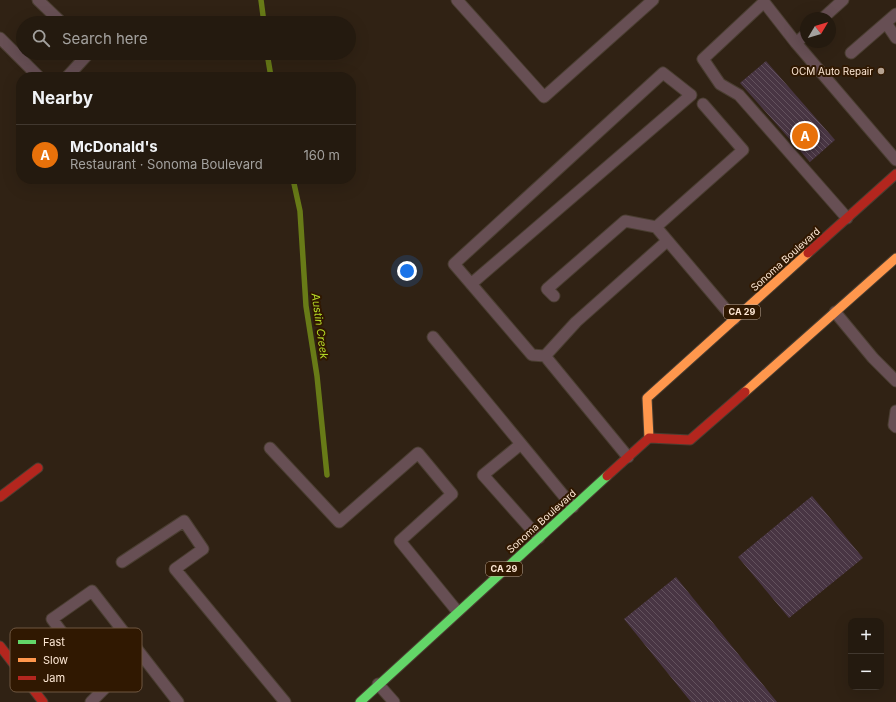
<!DOCTYPE html>
<meta charset="utf-8">
<style>
:root{--surface:#241a0f;--page:#30271d;--text:#f1f3f6;--muted:#a3a19e;--line:#41382f;--accent:#db2777}
body{margin:0;font-family:Inter,sans-serif;background:var(--page);color:var(--text)}
.controls{position:absolute;right:12px;bottom:12px;display:grid;overflow:hidden;border-radius:8px;box-shadow:0 4px 16px #0002}
.controls button{width:36px;height:36px;display:grid;place-items:center;padding:0;border:0;border-bottom:1px solid var(--line);background:var(--surface);color:var(--text);font:20px sans-serif}
.compass{position:absolute;left:800px;top:12px;width:36px;height:36px;border-radius:50%;background:var(--surface);box-shadow:0 4px 16px #0002;rotate:52deg}
.you{position:absolute;left:407px;top:271px;width:14px;height:14px;margin:-10px;border:3px solid #fff;border-radius:50%;background:#1a73e8;box-shadow:0 0 0 6px #1a73e833}
.badge{display:grid;place-items:center;width:26px;height:26px;border-radius:50%;background:var(--accent);color:#fff;font-size:13px;font-weight:700}
.pin{position:absolute;translate:-50% -50%;border:2px solid #fff;box-shadow:0 1px 4px #0006}
.list{margin:0;padding:0;list-style:none}
h2{display:flex;justify-content:space-between;align-items:center;height:52px;margin:0;padding:0 16px;font-size:17px}
h2 small{font-size:13px;font-weight:400;color:var(--muted)}
.list li{display:grid;grid-template-columns:26px 1fr auto;gap:12px;align-items:center;box-sizing:border-box;height:60px;padding:0 16px;border-top:1px solid var(--line)}
.list b{display:block;font-size:15px;white-space:nowrap}
.list p{margin:0;font-size:13px;white-space:nowrap;color:var(--muted)}
.list em{font-size:13px;font-style:normal;color:var(--muted)}
.icon{flex:none;width:22px;height:22px;fill:none;stroke:currentColor;stroke-width:2;stroke-linecap:round;stroke-linejoin:round}
.map{position:relative;flex:none;width:896px;height:702px;overflow:hidden}
.search{position:absolute;background:var(--surface);box-shadow:0 4px 16px #0002;left:16px;top:16px;width:340px;height:44px;display:flex;align-items:center;gap:10px;box-sizing:border-box;padding:0 14px;border-radius:22px;color:var(--muted);font-size:15px}
.panel{position:absolute;background:var(--surface);box-shadow:0 4px 16px #0002;left:16px;top:72px;width:340px;height:112px;border-radius:16px}
.map>svg:first-child{display:block}
</style>
<div class="map">
<svg width="896" height="702" viewBox="0 0 896 702">
<defs>
<pattern id="building-back-hatch" width="6" height="6" patternUnits="userSpaceOnUse"><rect width="6" height="6" fill="#483543"/><path d="M-1 5l2 2M0 0l6 6M5-1l2 2" fill="none" stroke="#63525d"/></pattern>
</defs>
<rect width="100%" height="100%" fill="#302214"/>
<g fill="none" stroke-linecap="round" stroke-linejoin="round">
<path stroke="#687b17" stroke-width="5.5" d="M261 0 264 23
M267 53 271 77
M293 179 300 211 306 306 317 376 327 475"/>
</g>
<path fill="url(#building-back-hatch)" d="M766 61 835 140 810 162 740 83Z
M812 496 863 558 789 618 738 557Z
M676 577 777 702H691L624 619Z"/>
<g fill="none" stroke-linecap="round" stroke-linejoin="round">
<defs>
<path id="lane" d="M38 0 62 23
M457 0 544 97 653 0
M823 18 843 0
M886 23 896 38
M806 34 796 43 896 160
M0 38 39 77
M796 43 764 2 703 59 720 84 739 95 847 218
M851 53 896 14
M67 77 89 53
M703 104 743 150 656 227 734 319
M471 284 691 95 663 73 454 264 532 355 545 356 628 457
M554 296 547 289 625 221 656 227
M835 312 873 358 896 381
M433 337 573 507
M545 356 576 322 667 241
M896 411 894 425 896 427
M521 444 483 475 539 538
M270 448 339 522 418 453 452 494 400 541 457 611
M122 562 184 521 203 549 175 569 285 702
M378 684 394 702
M91 702 104 689 52 619 92 591 178 702"/>
<path id="fast" d="M360 702 607 476"/>
<path id="slow" d="M745 392 896 258
M649 438 647 398 808 253"/>
<path id="jam" d="M808 253 896 174
M607 476 649 438 690 440 745 392
M0 497 38 468
M0 646 43 702"/>
</defs>
<use href="#lane" stroke="#4a3e31" stroke-width="13"/>
<use href="#fast" stroke="#4a3e31" stroke-width="11"/>
<use href="#slow" stroke="#4a3e31" stroke-width="11"/>
<use href="#jam" stroke="#4a3e31" stroke-width="11"/>
<use href="#lane" stroke="#674f54" stroke-width="11"/>
<use href="#fast" stroke="#63d668" stroke-width="9"/>
<use href="#slow" stroke="#ff974d" stroke-width="9"/>
<use href="#jam" stroke="#b3261e" stroke-width="9"/>
</g>
<circle fill="#b5a291" stroke="#301801" stroke-width="1.5" cx="881" cy="71" r="4"/>
<g text-anchor="middle" stroke-width="4" stroke-linejoin="round" paint-order="stroke">
<g fill="#301801" stroke="#c0a995" stroke-width="1">
<rect x="724" y="305" width="36" height="14" rx="3"/>
<rect x="486" y="562" width="36" height="14" rx="3"/>
</g>
<g font-size="9" font-weight="bold" fill="#fde7d4">
<text x="742" y="315">CA 29</text>
<text x="504" y="572">CA 29</text>
</g>
<g font-size="10" fill="#fde7d4" stroke="#301801" text-anchor="end">
<text x="873" y="75">OCM Auto Repair</text>
</g>
<g font-size="10" fill="#fde7d4" stroke="#301801">
<text transform="translate(785 259) rotate(-42)" y="4">Sonoma Boulevard</text>
<text transform="translate(541 521) rotate(-42)" y="4">Sonoma Boulevard</text>
</g>
<g font-size="11" font-style="italic" fill="#b6dc26" stroke="#301801">
<text transform="translate(320 326) rotate(82)" y="4">Austin Creek</text>
</g>
</g>
<rect x="10" y="628" width="132" height="64" rx="6" fill="#301801" stroke="#6e5640" stroke-width="1"/>
<rect x="18" y="640" width="18" height="4" fill="#63d668"/>
<rect x="18" y="658" width="18" height="4" fill="#ff974d"/>
<rect x="18" y="676" width="18" height="4" fill="#b3261e"/>
<g font-size="11" fill="#fde7d4">
<text x="43" y="646">Fast</text>
<text x="43" y="664">Slow</text>
<text x="43" y="682">Jam</text>
</g>
</svg>
<div class="controls">
<button>+</button>
<button>−</button>
</div>
<svg class="compass" viewBox="-18 -18 36 36"><path d="M0-13l5 13h-10z" fill="#e53935"/><path d="M0 13l5-13h-10z" fill="#a3a19e"/></svg>
<div class="you"></div>
<div class="pin badge" style="left:805px;top:136px;background:#e8710a">A</div>
<div class="search"><svg class="icon" aria-label="search" viewBox="0 0 24 24"><circle cx="10" cy="10" r="6"/><path d="M15 15l6 6"/></svg>Search here</div>
<section class="panel">
<h2>Nearby<small></small></h2>
<ul class="list">
<li><span class="badge" style="background:#e8710a">A</span><div><b>McDonald's</b><p>Restaurant · Sonoma Boulevard</p></div><em>160 m</em></li>
</ul>
</section>
</div>
